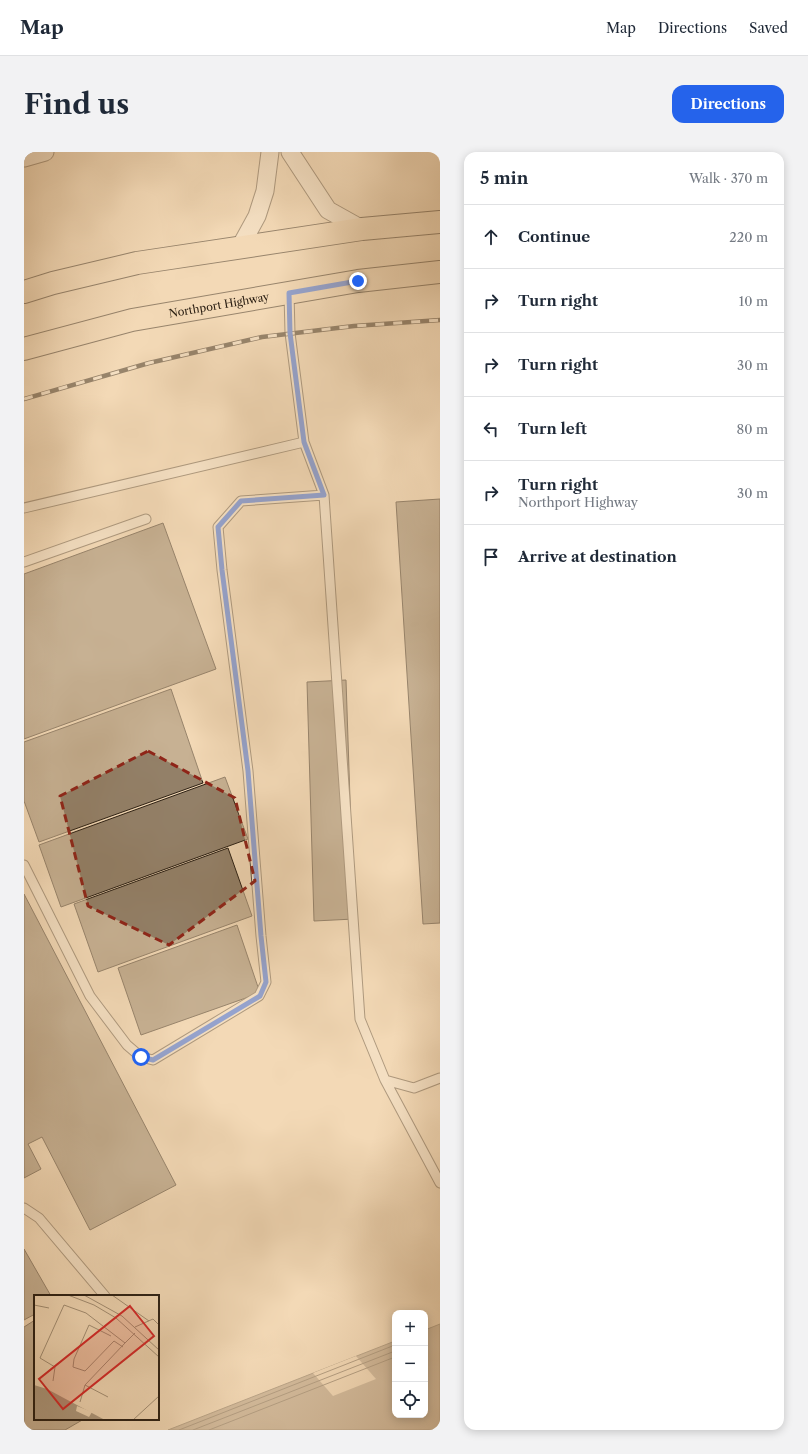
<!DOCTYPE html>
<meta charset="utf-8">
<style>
:root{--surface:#fff;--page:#f2f2f3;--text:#1f2937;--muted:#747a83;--line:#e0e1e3;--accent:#2563eb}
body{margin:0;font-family:"Libre Caslon Text",serif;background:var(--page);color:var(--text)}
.controls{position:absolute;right:12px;bottom:12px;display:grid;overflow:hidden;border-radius:8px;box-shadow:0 2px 10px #0003}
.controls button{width:36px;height:36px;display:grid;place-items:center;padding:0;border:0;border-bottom:1px solid var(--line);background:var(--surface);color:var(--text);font:20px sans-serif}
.stop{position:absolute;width:12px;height:12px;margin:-9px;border:3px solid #2563eb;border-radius:50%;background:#fff}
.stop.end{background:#2563eb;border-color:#fff;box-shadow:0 1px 4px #0008}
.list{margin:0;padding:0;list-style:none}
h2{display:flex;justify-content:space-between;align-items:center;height:52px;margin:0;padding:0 16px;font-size:17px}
h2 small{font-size:13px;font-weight:400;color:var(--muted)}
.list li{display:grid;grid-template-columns:26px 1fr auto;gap:12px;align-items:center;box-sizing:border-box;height:64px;padding:0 16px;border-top:1px solid var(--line)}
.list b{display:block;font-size:15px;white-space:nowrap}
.list p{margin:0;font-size:13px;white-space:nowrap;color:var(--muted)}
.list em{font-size:13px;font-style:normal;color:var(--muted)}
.icon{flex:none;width:22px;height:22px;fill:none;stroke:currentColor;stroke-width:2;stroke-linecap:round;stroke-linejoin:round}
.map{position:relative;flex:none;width:416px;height:1278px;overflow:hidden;border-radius:12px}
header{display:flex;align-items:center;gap:24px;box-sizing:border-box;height:56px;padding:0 20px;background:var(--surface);border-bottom:1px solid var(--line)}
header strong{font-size:19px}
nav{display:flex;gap:22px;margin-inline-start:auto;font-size:14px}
.intro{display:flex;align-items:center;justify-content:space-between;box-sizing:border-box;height:96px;padding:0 24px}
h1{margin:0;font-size:28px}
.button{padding:10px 18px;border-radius:12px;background:var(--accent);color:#fff;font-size:14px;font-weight:700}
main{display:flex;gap:24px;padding:0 24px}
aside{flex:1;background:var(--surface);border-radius:12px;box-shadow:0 2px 10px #0003}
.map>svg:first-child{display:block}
</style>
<header>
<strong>Map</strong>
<nav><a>Map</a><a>Directions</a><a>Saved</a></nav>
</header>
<div class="intro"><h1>Find us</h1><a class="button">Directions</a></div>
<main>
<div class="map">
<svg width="416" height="1278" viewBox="0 0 416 1278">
<rect width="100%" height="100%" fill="#f3d9b6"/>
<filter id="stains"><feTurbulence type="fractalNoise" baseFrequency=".005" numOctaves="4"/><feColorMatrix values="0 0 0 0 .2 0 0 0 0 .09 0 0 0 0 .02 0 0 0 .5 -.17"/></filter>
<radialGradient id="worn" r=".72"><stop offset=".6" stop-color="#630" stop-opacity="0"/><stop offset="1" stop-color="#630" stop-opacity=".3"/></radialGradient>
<path fill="#af9a7f" stroke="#7a6954" d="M416 1172V1278H144L371 1189V1263H401V1178Z"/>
<path fill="#f3d9b6" d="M332 1204 352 1227 309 1244 289 1221Z"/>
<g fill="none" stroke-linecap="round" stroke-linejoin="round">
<path stroke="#6d5c49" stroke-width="1" d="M155 1278 371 1193
M169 1278 371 1199
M185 1278 371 1205"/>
</g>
<path fill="#938068" stroke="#2b1f13" d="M416 347V771L399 772 372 350Z
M139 371 192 517 0 587V422Z
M322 528 330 767 290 769 283 530Z
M147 537 179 631 15 690 0 649V590Z
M201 625 224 687 37 755 15 693Z
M204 696 228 764 74 820 50 752Z
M0 742 152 1033 66 1078 18 985 4 992 17 1017 0 1026Z
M213 773 236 841 117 883 94 816Z
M0 1097 27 1144H11V1162L0 1168Z
M11 1168V1267H60L41 1278H0V1175Z"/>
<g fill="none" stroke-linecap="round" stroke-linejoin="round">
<defs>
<path id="lane" d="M280 290 300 343 336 867 361 928 390 936 416 926
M0 356 280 290 266 181 265 141
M0 410 122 367
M0 713 66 844 103 893 117 905 129 908 235 844 242 830 237 784 224 619 198 418 194 375 217 349 300 343
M361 928 416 1031
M0 1056 15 1066 81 1144"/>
<path id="street" d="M266 0 304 58 338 77
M0 6 21 0
M216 95 233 64 241 39 246 0"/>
<g id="primary">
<path d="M0 140 29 131 113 111 338 77 416 70"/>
<path id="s1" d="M0 197 108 168 334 129 416 120"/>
</g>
</defs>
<use href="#lane" stroke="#5d4e3c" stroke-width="11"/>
<use href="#street" stroke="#5d4e3c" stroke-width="19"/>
<use href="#primary" stroke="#2b1f13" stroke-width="24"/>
<use href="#lane" stroke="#f7e6d0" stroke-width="9"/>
<use href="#street" stroke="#f7e6d0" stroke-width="17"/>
<use href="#primary" stroke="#f3d9b6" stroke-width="22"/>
<defs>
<path id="rail" d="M0 247 125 211 238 185 330 174 416 168"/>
</defs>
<use href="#rail" stroke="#2b1f13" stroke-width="4.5"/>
<use href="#rail" stroke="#f7e6d0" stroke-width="3" stroke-dasharray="9" stroke-linecap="butt"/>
</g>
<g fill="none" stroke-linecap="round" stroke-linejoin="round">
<path stroke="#2563eb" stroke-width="5" d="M117 905 129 908 236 844 242 830 237 784 224 619 198 418 194 375 217 349 300 343 280 290 266 181 265 141 334 129"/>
</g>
<path d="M0 0H416V1278H0ZM124 599 211 646 231 729 145 793 64 754 36 644Z" fill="#f3d9b6" fill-opacity=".55" fill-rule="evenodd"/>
<path fill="none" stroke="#8f2418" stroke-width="3" stroke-dasharray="8 5" stroke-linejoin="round" d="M124 599 211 646 231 729 145 793 64 754 36 644Z"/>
<g text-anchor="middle" stroke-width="3" stroke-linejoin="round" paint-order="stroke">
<g font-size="11" fill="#2b1f13" stroke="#f7e6d0">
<text dy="4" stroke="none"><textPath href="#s1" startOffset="200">Northport Highway</textPath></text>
</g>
</g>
<g transform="translate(10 1143)">
<rect width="125" height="125" fill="#f3d9b6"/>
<path d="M0 90 13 94 71 125H0Z" fill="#af9a7f"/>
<path d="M43 111 58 117 55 122 42 116Z" fill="#f3d9b6"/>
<path fill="none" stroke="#a38f75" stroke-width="1" d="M34 0 60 10 82 23 125 62M50 0 88 21 125 55M78 0 115 26M0 10 15 13M101 32 119 24 125 30M77 41 55 30 40 64 39 72 51 76 80 46 89 52M19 86 21 72 6 63 30 10 52 18 91 48 101 38M74 102 51 90 91 48M46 107 51 90M99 125 125 101"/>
<path fill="#d62828" fill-opacity="0.15" stroke="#d62828" stroke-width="2" d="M96 11 120 41 29 114 5 84Z"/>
<rect width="125" height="125" fill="none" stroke="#2b1f13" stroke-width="2"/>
</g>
<rect width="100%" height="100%" filter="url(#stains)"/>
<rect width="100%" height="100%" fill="url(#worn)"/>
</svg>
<div class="controls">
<button>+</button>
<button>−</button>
<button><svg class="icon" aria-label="locate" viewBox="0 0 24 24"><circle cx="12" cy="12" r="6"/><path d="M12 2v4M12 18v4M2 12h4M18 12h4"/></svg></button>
</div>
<div class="stop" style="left:117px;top:905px"></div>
<div class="stop end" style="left:334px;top:129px"></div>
</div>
<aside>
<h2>5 min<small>Walk · 370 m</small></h2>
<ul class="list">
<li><svg class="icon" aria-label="ahead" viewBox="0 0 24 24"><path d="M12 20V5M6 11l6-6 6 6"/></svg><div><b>Continue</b></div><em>220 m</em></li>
<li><svg class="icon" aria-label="right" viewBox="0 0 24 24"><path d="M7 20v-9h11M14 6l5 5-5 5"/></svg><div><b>Turn right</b></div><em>10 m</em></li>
<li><svg class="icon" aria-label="right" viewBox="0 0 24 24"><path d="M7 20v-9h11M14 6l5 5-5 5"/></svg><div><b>Turn right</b></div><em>30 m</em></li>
<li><svg class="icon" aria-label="left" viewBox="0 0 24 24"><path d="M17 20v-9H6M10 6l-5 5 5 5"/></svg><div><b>Turn left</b></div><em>80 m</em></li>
<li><svg class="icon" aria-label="right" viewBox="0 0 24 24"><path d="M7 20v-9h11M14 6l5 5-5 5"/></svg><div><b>Turn right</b><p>Northport Highway</p></div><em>30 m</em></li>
<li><svg class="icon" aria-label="arrive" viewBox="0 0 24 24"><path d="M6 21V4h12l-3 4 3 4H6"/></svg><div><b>Arrive at destination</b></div></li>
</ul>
</aside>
</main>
